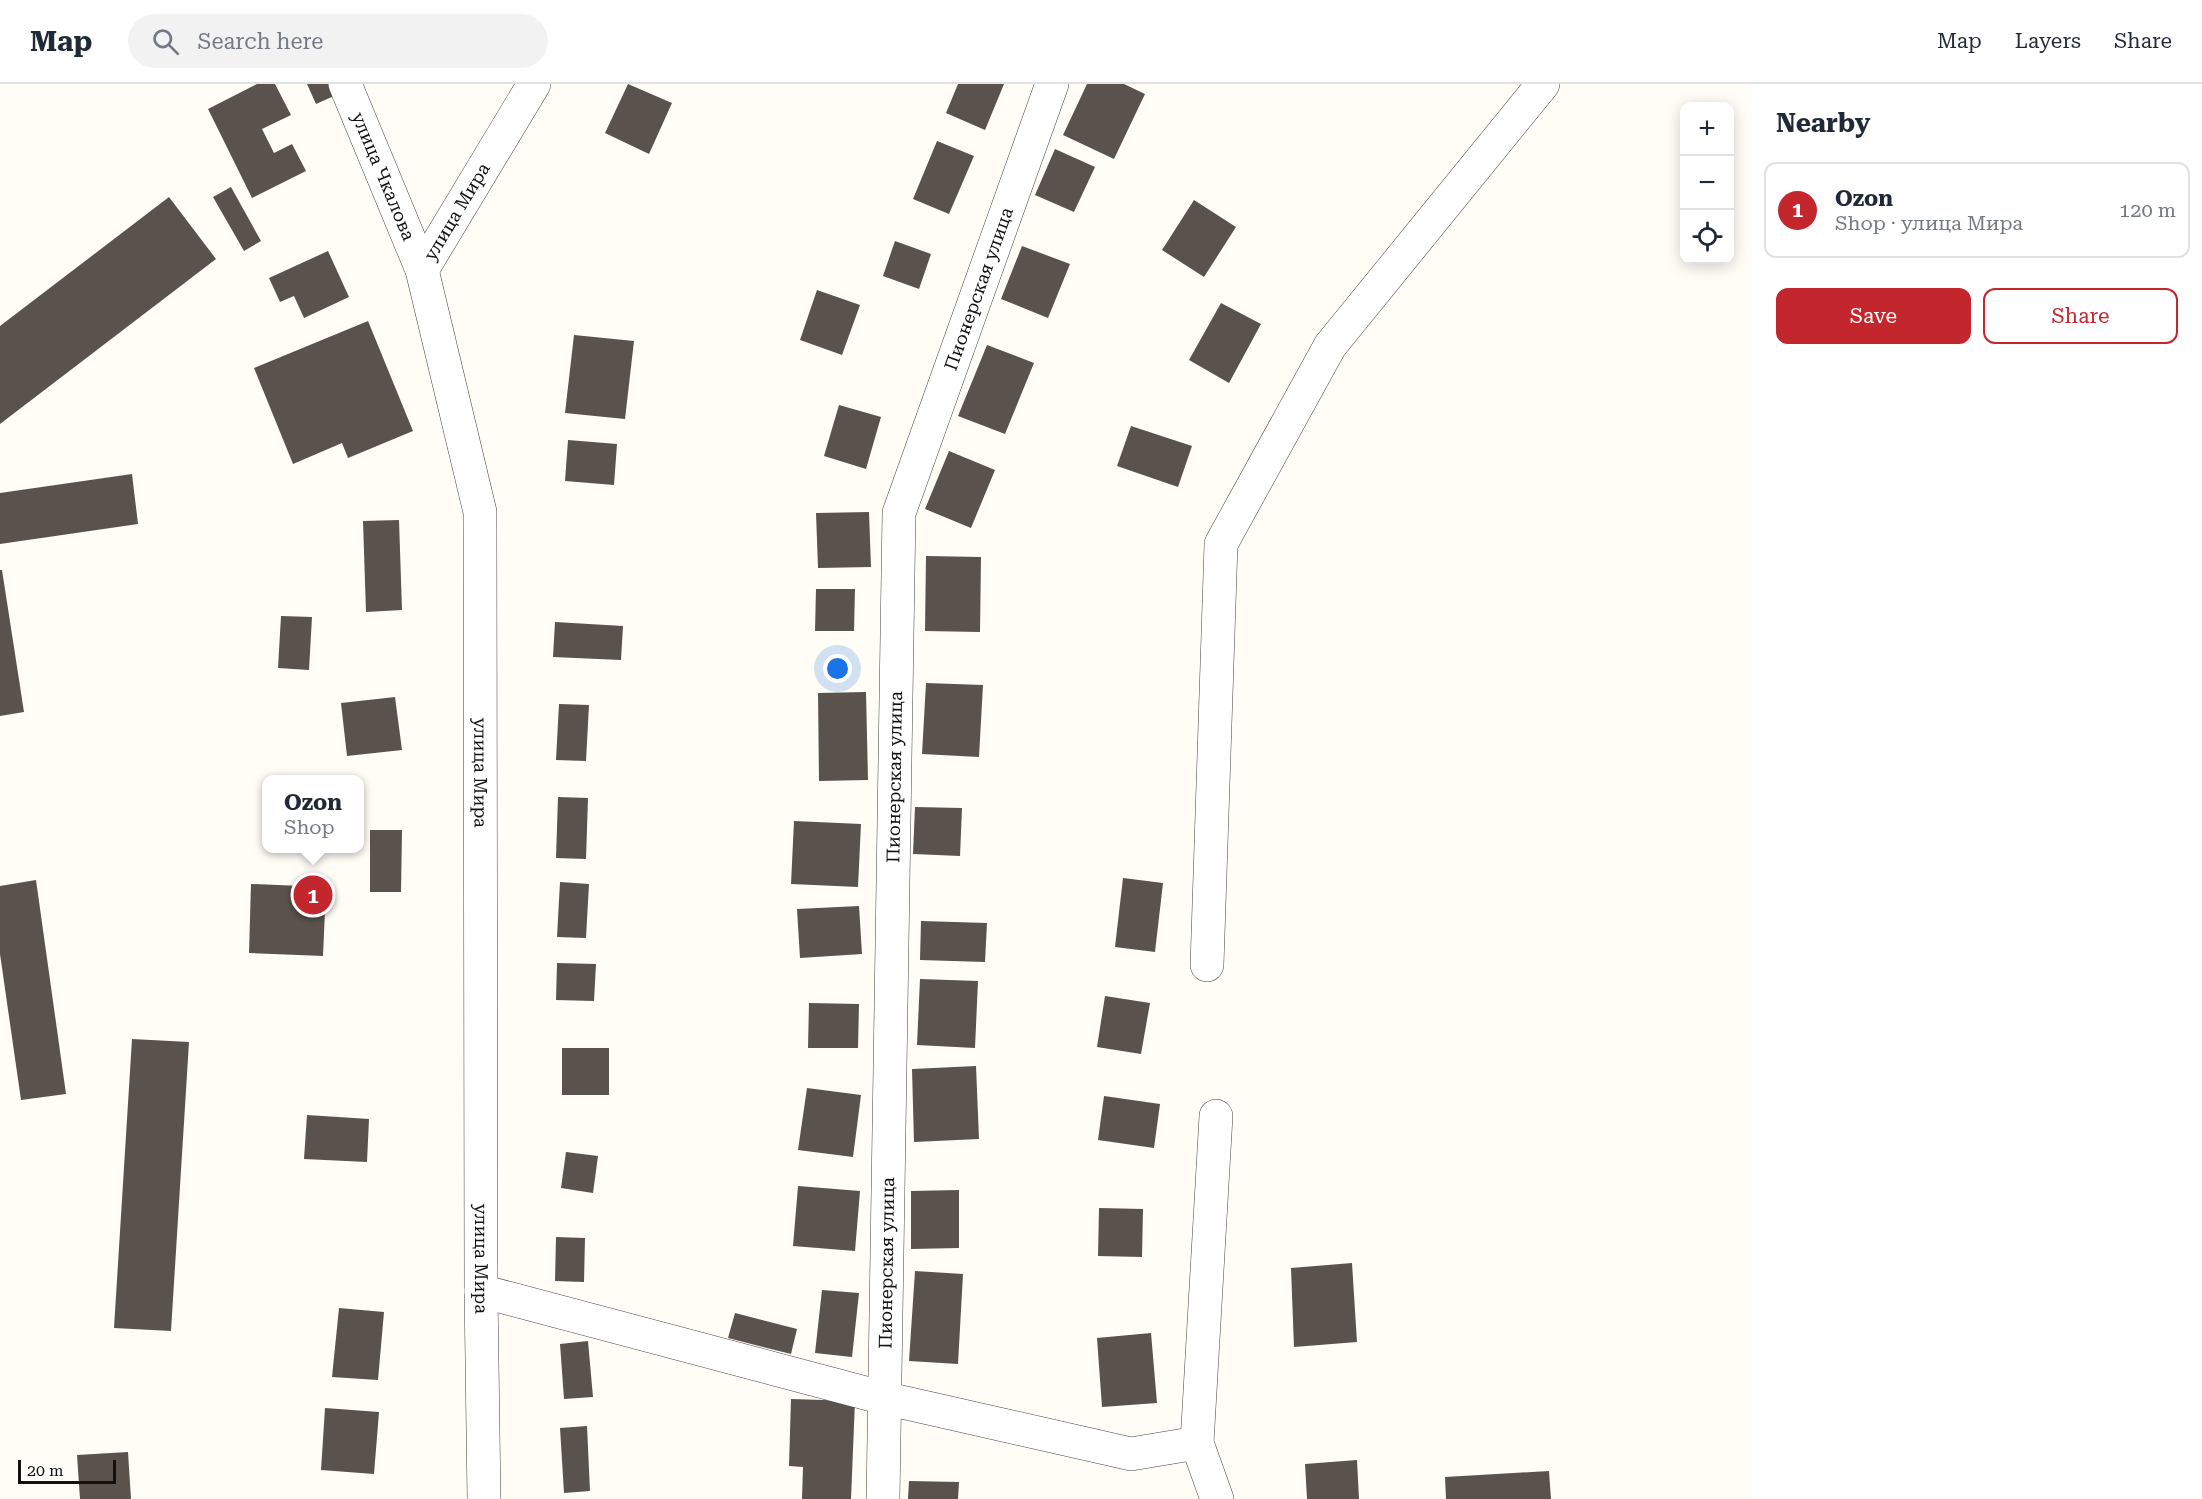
<!DOCTYPE html>
<meta charset="utf-8">
<style>
:root{--surface:#fff;--page:#f2f2f3;--text:#1f2937;--muted:#747a83;--line:#e0e1e3;--accent:#c4262e}
body{margin:0;font-family:"Roboto Serif",serif;background:var(--page);color:var(--text)}
.controls{position:absolute;right:18px;top:18px;display:grid;overflow:hidden;border-radius:12px;box-shadow:0 3px 15px #0003}
.controls button{width:54px;height:54px;display:grid;place-items:center;padding:0;border:0;border-bottom:2px solid var(--line);background:var(--surface);color:var(--text);font:30px sans-serif}
.scale{position:absolute;left:18px;bottom:15px;width:98px;box-sizing:border-box;padding-left:6px;border:3px solid #111;border-top:0;font-size:16px;line-height:21px;white-space:nowrap;color:#111;-webkit-text-stroke:4px #fff;paint-order:stroke}
.you{position:absolute;left:838px;top:585px;width:21px;height:21px;margin:-15px;border:4px solid #fff;border-radius:50%;background:#1a73e8;box-shadow:0 0 0 9px #1a73e833}
.badge{display:grid;place-items:center;width:39px;height:39px;border-radius:50%;background:var(--accent);color:#fff;font-size:20px;font-weight:700}
.pin{position:absolute;translate:-50% -50%;border:3px solid #fff;box-shadow:0 2px 6px #0006}
.popup{position:absolute;left:262px;top:691px;width:102px;height:78px;box-sizing:border-box;display:grid;place-content:center;border-radius:12px;background:var(--surface);filter:drop-shadow(0 2px 4px #0005);font-size:20px;white-space:nowrap;color:var(--muted)}
.popup b{font-size:22px;color:var(--text)}
.popup::after{content:'';position:absolute;left:50%;top:100%;margin-left:-12px;border:12px solid transparent;border-top-color:var(--surface)}
.list{margin:0;padding:0;list-style:none}
h2{display:flex;justify-content:space-between;align-items:center;height:78px;margin:0;padding:0 24px;font-size:26px}
h2 small{font-size:20px;font-weight:400;color:var(--muted)}
.list li{display:grid;grid-template-columns:39px 1fr auto;gap:18px;align-items:center;box-sizing:border-box;height:96px;margin:0 12px 12px;padding:0 12px;border:2px solid var(--line);border-radius:12px}
.list b{display:block;font-size:22px;white-space:nowrap}
.list p{margin:0;font-size:20px;white-space:nowrap;color:var(--muted)}
.list em{font-size:20px;font-style:normal;color:var(--muted)}
.actions{display:flex;gap:12px;padding:18px 24px}
.actions a{flex:1;padding:14px 0;border:2px solid var(--accent);border-radius:12px;text-align:center;font-size:21px;color:var(--accent)}
.actions .main{background:var(--accent);color:#fff}
.icon{flex:none;width:33px;height:33px;fill:none;stroke:currentColor;stroke-width:2;stroke-linecap:round;stroke-linejoin:round}
.map{position:relative;flex:none;width:1752px;height:1415px;overflow:hidden}
header{display:flex;align-items:center;gap:36px;box-sizing:border-box;height:84px;padding:0 30px;background:var(--surface);border-bottom:2px solid var(--line)}
header strong{font-size:28px}
nav{display:flex;gap:33px;margin-inline-start:auto;font-size:21px}
.search{width:420px;height:54px;background:var(--page);display:flex;align-items:center;gap:15px;box-sizing:border-box;padding:0 21px;border-radius:33px;color:var(--muted);font-size:22px}
main{display:flex}
aside{flex:1;background:var(--surface)}
.map>svg:first-child{display:block}
</style>
<header>
<strong>Map</strong>
<div class="search"><svg class="icon" aria-label="search" viewBox="0 0 24 24"><circle cx="10" cy="10" r="6"/><path d="M15 15l6 6"/></svg>Search here</div>
<nav><a>Map</a><a>Layers</a><a>Share</a></nav>
</header>
<main>
<div class="map">
<svg width="1752" height="1415" viewBox="0 0 1752 1415">
<rect width="100%" height="100%" fill="#fffdf5"/>
<path fill="#5a524d" d="M257 0H275L291 31 262 45 274 69 292 60 306 87 252 114 208 25Z
M307 0H340L343 8 316 20Z
M628 0 672 19 649 70 605 49Z
M958 0H1004L985 46 946 29Z
M1087 0H1124L1145 10 1114 75 1063 51Z
M937 57 974 72 949 130 913 115Z
M1055 65 1095 83 1074 128 1035 111Z
M231 103 261 157 244 167 213 113Z
M169 113 216 175 0 340V242Z
M1194 116 1236 143 1204 193 1162 166Z
M895 157 931 170 919 205 883 192Z
M1022 162 1070 180 1048 234 1001 215Z
M328 167 349 213 304 234 294 212 280 218 269 194Z
M817 206 860 221 842 271 800 256Z
M1221 219 1261 240 1229 299 1189 276Z
M368 237 413 347 348 374 342 359 293 380 254 284Z
M574 251 634 257 625 335 565 329Z
M987 261 1034 279 1005 350 958 332Z
M839 321 881 333 866 385 824 372Z
M1131 342 1192 362 1178 403 1117 382Z
M568 356 617 360 614 401 565 397Z
M949 367 995 386 971 444 925 425Z
M132 390 138 440 0 460V409Z
M869 428 871 483 818 484 816 429Z
M399 436 402 526 366 528 363 437Z
M926 472 981 473 980 548 925 547Z
M0 486H2L24 628 0 632Z
M816 505H855L854 547H815Z
M281 532 312 533 309 586 278 584Z
M555 538 623 542 621 576 553 573Z
M926 599 983 601 979 673 922 670Z
M866 608 868 696 819 697 818 609Z
M395 613 402 666 347 672 341 619Z
M559 620 589 621 586 677 556 676Z
M558 713 588 714 586 775 556 774Z
M915 723 962 724 960 772 913 770Z
M794 737 861 740 858 803 791 800Z
M370 746H402L401 808H370Z
M1123 794 1163 799 1155 868 1115 863Z
M36 796 66 1010 21 1016 0 870V802Z
M560 798 589 800 586 854 557 853Z
M251 800 326 803 323 872 249 869Z
M859 822 862 870 800 874 797 825Z
M921 837 987 839 985 878 920 876Z
M557 879 596 880 594 917 556 916Z
M920 895 978 897 975 964 917 961Z
M1105 912 1150 919 1141 970 1097 963Z
M809 919 859 920 858 964H808Z
M132 955 189 958 171 1247 114 1244Z
M562 964H609V1011H562Z
M976 982 979 1055 914 1058 912 985Z
M807 1004 861 1011 853 1073 798 1066Z
M1104 1012 1160 1020 1154 1064 1098 1056Z
M307 1031 369 1035 367 1078 304 1075Z
M566 1068 598 1072 593 1109 561 1104Z
M798 1102 860 1107 855 1167 793 1162Z
M959 1106V1164L911 1165V1107Z
M1099 1124 1143 1125 1142 1173 1098 1172Z
M556 1153 585 1154 584 1198 555 1197Z
M1352 1179 1357 1258 1294 1263 1291 1184Z
M915 1187 963 1190 958 1280 909 1277Z
M822 1206 859 1209 852 1273 815 1269Z
M339 1224 384 1228 378 1296 332 1293Z
M735 1229 797 1245 791 1270 728 1254Z
M1151 1249 1157 1319 1102 1323 1097 1254Z
M588 1257 593 1313 564 1315 560 1260Z
M791 1315 855 1317 851 1415H802L803 1383 789 1382Z
M325 1324 379 1328 374 1390 321 1386Z
M587 1342 590 1407 564 1409 560 1344Z
M128 1368 131 1415H80L77 1371Z
M1357 1376 1359 1415H1307L1305 1380Z
M1549 1387 1551 1415H1446L1445 1393Z
M909 1397 959 1398 958 1415H908Z"/>
<g fill="none" stroke-linecap="round" stroke-linejoin="round">
<defs>
<g id="minor">
<path id="s1" d="M345 0 422 186 480 428 481 1207 484 1415"/>
<path id="s2" d="M422 186 534 0"/>
<path d="M1207 881 1221 460 1330 262 1543 0"/>
<path d="M1216 1032 1197 1359 1217 1415"/>
<path d="M481 1207 884 1314 1131 1370 1197 1359"/>
<path id="s3" d="M883 1415 899 429 1052 0"/>
</g>
</defs>
<use href="#minor" stroke="#444" stroke-width="34"/>
<use href="#minor" stroke="#fff" stroke-width="33"/>
</g>
<g text-anchor="middle" stroke-width="6" stroke-linejoin="round" paint-order="stroke">
<g font-size="18" fill="#111" stroke="#fff">
<text dy="6" stroke="none"><textPath href="#s1" startOffset="100">улица Чкалова</textPath></text>
<text dy="6" stroke="none"><textPath href="#s2" startOffset="68">улица Мира</textPath></text>
<text dy="6" stroke="none"><textPath href="#s3" startOffset="1224">Пионерская улица</textPath></text>
<text dy="6" stroke="none"><textPath href="#s1" startOffset="711">улица Мира</textPath></text>
<text dy="6" stroke="none"><textPath href="#s3" startOffset="722">Пионерская улица</textPath></text>
<text dy="6" stroke="none"><textPath href="#s1" startOffset="1197">улица Мира</textPath></text>
<text dy="6" stroke="none"><textPath href="#s3" startOffset="236">Пионерская улица</textPath></text>
</g>
</g>
</svg>
<div class="controls">
<button>+</button>
<button>−</button>
<button><svg class="icon" aria-label="locate" viewBox="0 0 24 24"><circle cx="12" cy="12" r="6"/><path d="M12 2v4M12 18v4M2 12h4M18 12h4"/></svg></button>
</div>
<div class="scale">20 m</div>
<div class="you"></div>
<div class="pin badge" style="left:313px;top:811px">1</div>
<div class="popup"><b>Ozon</b>Shop</div>
</div>
<aside>
<h2>Nearby<small></small></h2>
<ul class="list">
<li><span class="badge">1</span><div><b>Ozon</b><p>Shop · улица Мира</p></div><em>120 m</em></li>
</ul>
<div class="actions"><a class="main">Save</a><a>Share</a></div>
</aside>
</main>
